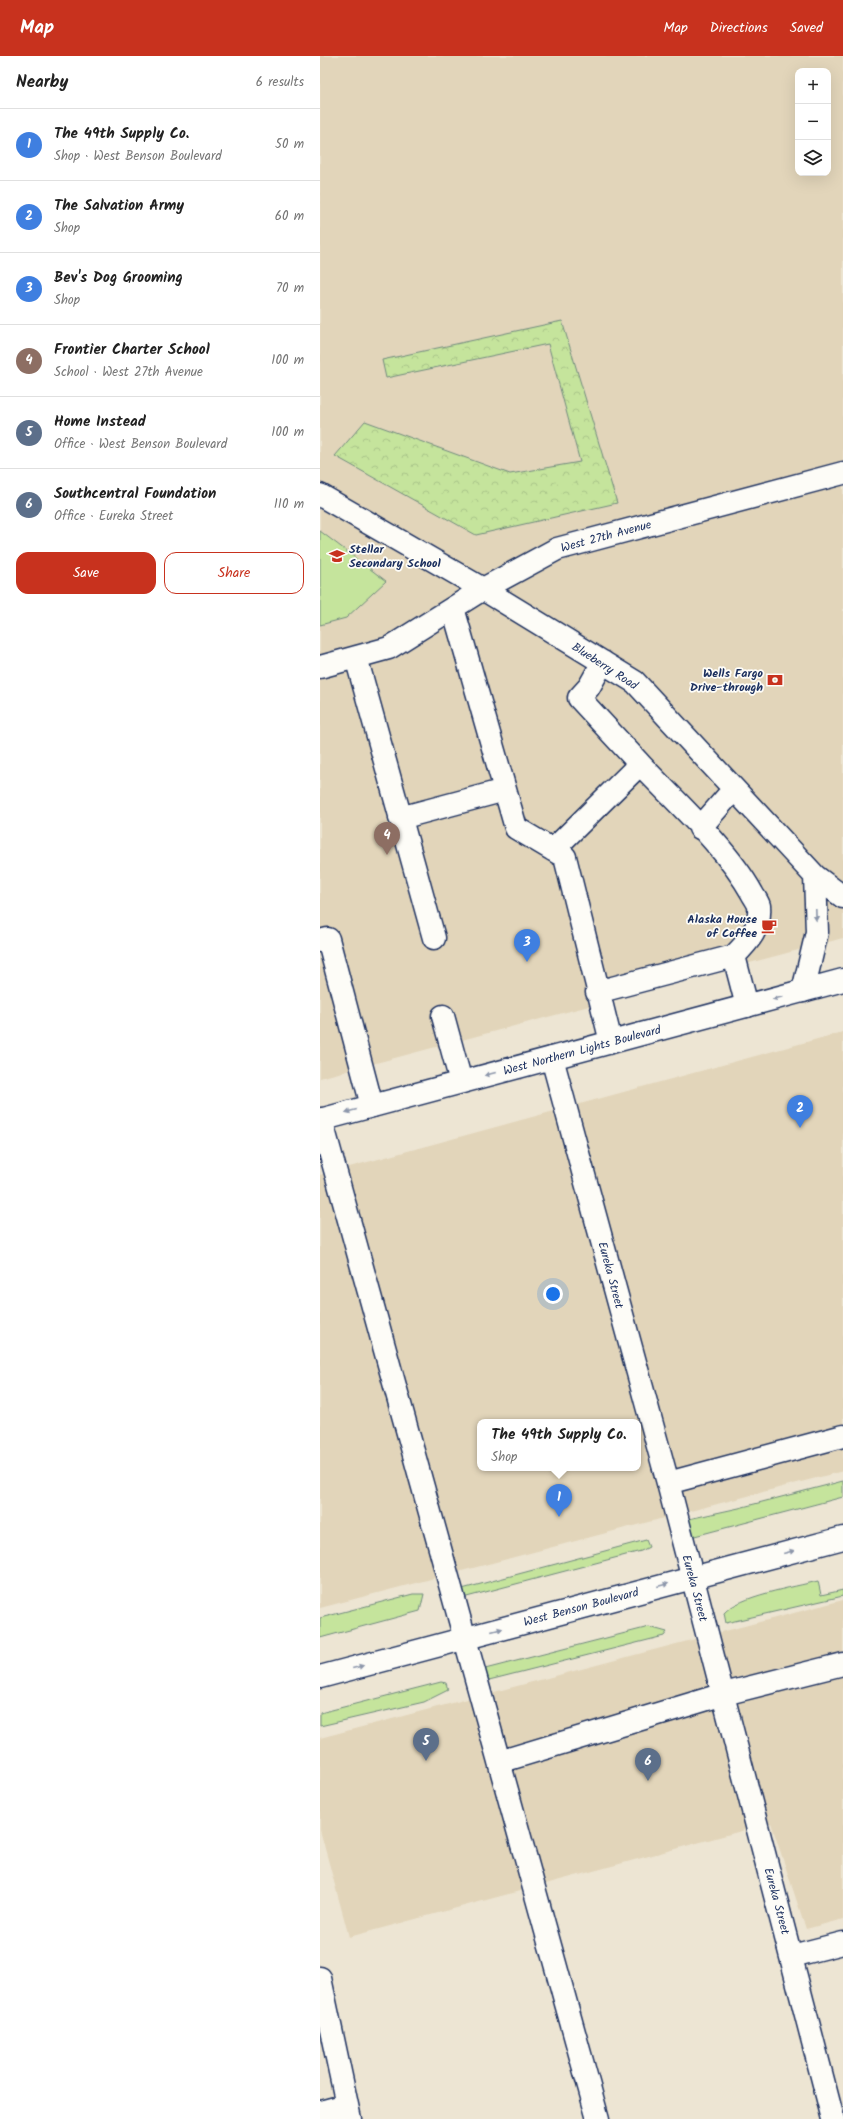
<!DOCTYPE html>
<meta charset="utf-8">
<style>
:root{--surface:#fff;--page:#f2f2f2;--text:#222;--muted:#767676;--line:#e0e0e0;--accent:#c8321e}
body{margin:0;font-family:Kalam,sans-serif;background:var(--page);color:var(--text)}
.controls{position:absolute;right:12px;top:12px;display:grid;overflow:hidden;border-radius:8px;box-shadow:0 4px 16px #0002}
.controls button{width:36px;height:36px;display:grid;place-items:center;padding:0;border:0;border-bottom:1px solid var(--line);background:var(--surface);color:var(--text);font:20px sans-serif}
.you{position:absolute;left:233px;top:1238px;width:14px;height:14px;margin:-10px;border:3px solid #fff;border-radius:50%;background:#1a73e8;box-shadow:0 0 0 6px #1a73e833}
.badge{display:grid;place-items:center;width:26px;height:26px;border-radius:50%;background:var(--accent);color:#fff;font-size:13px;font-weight:700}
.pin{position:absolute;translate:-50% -33px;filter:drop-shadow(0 1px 2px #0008)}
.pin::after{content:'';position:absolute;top:21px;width:14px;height:12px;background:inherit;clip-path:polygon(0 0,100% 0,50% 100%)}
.popup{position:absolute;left:157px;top:1363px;width:164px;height:52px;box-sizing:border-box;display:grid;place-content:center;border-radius:8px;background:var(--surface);filter:drop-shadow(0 1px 3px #0005);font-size:13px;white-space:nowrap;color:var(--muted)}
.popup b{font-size:15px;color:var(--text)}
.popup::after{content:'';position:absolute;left:50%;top:100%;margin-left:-8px;border:8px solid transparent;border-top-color:var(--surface)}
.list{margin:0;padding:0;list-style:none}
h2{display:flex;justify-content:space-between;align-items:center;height:52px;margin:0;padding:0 16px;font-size:17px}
h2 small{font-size:13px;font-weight:400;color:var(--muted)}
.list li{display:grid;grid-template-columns:26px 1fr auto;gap:12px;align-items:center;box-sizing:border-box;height:72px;padding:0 16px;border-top:1px solid var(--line)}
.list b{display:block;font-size:15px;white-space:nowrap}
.list p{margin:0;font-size:13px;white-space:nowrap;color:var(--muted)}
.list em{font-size:13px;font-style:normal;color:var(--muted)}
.actions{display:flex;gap:8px;padding:12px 16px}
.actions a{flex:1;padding:9px 0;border:1px solid var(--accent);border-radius:12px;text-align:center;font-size:14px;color:var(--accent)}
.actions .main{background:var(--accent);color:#fff}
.icon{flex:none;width:22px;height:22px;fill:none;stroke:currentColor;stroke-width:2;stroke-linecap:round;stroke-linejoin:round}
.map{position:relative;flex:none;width:523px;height:2063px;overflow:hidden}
header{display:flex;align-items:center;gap:24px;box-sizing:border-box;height:56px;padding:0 20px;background:var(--accent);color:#fff}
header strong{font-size:19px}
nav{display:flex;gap:22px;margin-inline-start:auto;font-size:14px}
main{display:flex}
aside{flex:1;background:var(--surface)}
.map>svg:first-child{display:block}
</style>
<header>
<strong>Map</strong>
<nav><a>Map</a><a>Directions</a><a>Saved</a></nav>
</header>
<main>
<aside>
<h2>Nearby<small>6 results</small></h2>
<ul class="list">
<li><span class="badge" style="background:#3f7fe0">1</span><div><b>The 49th Supply Co.</b><p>Shop · West Benson Boulevard</p></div><em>50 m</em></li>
<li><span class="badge" style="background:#3f7fe0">2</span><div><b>The Salvation Army</b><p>Shop</p></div><em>60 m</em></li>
<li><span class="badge" style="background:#3f7fe0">3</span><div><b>Bev's Dog Grooming</b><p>Shop</p></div><em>70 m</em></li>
<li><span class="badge" style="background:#8d6e63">4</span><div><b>Frontier Charter School</b><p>School · West 27th Avenue</p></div><em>100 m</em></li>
<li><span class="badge" style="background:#5c6f8a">5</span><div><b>Home Instead</b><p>Office · West Benson Boulevard</p></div><em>100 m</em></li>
<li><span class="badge" style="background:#5c6f8a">6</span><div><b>Southcentral Foundation</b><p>Office · Eureka Street</p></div><em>110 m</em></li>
</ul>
<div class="actions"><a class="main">Save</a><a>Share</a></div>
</aside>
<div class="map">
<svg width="523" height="2063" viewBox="0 0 523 2063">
<defs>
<pattern id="forest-crowns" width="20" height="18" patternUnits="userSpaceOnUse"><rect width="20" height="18" fill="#c5e49c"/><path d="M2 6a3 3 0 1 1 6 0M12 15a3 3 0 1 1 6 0" fill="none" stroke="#a9c489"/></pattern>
</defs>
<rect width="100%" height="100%" fill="#ede5d3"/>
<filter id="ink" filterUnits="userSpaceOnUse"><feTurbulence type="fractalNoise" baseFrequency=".025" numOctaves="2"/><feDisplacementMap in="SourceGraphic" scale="8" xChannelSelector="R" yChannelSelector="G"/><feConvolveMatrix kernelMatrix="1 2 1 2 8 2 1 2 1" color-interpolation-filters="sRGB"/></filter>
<g filter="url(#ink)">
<path fill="#e2d5ba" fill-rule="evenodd" d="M0 0H523V882L0 1022ZM478 15H508V117H478Z
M523 976V1415L0 1552V1119ZM160 1366H318V1412H160Z
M523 1544V1863L486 1873 451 1767 29 1881 0 1774V1682Z"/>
<path fill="#c5e49c" stroke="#708a7d" d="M0 475 66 525 26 562 0 569Z
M523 1425V1441L367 1482 364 1464 419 1452Z
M326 1484 329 1491 321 1495 139 1543 142 1533Z
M498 1525 501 1539 523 1534V1540L406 1567 404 1557C419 1540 474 1531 498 1525Z
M93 1538H104L100 1555 0 1582V1562Z
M329 1571 347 1576 344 1580 165 1625 163 1623 165 1613Z
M121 1626 126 1627 128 1634 104 1646 0 1670V1657Z"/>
<path fill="url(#forest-crowns)" stroke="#708a7d" d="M242 265 297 447 156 479 15 400 45 365 190 418 260 406 228 288 66 322 62 304Z"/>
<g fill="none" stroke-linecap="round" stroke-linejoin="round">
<defs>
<path id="minor" d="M0 439 163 533 315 626 495 820 523 841
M133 552 196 772 245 801 291 986
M36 601 114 882
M283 606 269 631 259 642 320 708
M0 611 69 592 163 533 237 493 523 417
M80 762 185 734
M380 772 414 733
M233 794 320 708C356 746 407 792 432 837 434 841 438 846 439 850 441 872 429 885 414 900L427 950
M0 885 8 883 52 1050
M483 935 497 876 495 820
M277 936 414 900
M123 960 141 1026
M232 1002 348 1427 513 2063
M1 1063 278 2063
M348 1427 523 1380
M179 1706 404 1638 523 1608
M472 1900 523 1887
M0 1922 30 2063
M0 2056 26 2049"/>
<path id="major" d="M0 1064 523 924
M0 1621 523 1482"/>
</defs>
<use href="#minor" stroke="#1b2f5e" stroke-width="25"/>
<use href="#major" stroke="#1b2f5e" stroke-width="25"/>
<use href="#minor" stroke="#fdfcf7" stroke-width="22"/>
<use href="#major" stroke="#fdfcf7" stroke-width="22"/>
</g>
<defs><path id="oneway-solid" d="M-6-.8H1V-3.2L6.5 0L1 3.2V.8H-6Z"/></defs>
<g fill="#8c96aa">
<use href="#oneway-solid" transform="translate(496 859) rotate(88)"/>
<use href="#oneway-solid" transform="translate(458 942) rotate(165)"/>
<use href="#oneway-solid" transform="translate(170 1018) rotate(165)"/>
<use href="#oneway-solid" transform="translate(31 1055) rotate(165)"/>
<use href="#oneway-solid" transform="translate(469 1496) rotate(-15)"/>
<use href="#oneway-solid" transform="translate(343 1529) rotate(-15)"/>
<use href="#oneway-solid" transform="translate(177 1574) rotate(-15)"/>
<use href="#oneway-solid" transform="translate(38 1611) rotate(-15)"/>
</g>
</g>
<defs>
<symbol id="school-bare" viewBox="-9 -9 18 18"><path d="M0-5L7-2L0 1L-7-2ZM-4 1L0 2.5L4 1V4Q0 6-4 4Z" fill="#c8321e" stroke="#fdfcf7" stroke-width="2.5" paint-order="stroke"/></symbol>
<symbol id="bank-bare" viewBox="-9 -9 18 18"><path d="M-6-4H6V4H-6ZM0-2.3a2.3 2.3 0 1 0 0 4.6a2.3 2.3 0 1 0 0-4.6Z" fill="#c8321e" stroke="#fdfcf7" stroke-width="2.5" paint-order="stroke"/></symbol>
<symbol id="cafe-bare" viewBox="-9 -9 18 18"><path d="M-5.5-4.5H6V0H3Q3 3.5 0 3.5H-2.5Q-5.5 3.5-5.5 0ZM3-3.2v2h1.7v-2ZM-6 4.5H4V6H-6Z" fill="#c8321e" stroke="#fdfcf7" stroke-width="2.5" paint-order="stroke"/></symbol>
</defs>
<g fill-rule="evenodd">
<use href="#school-bare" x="6" y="489" width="22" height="22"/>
<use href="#bank-bare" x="444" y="613" width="22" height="22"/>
<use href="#cafe-bare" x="438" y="859" width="22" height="22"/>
</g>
<g text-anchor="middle" stroke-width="3.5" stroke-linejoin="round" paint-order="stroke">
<g font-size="12" fill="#1b2f5e" stroke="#fdfcf7">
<text transform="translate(286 480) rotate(-15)" y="4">West 27th Avenue</text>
<text transform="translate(285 610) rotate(33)" y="4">Blueberry Road</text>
<text transform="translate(262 994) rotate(-15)" y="4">West Northern Lights Boulevard</text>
<text transform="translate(291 1219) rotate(75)" y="4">Eureka Street</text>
<text transform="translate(375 1532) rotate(75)" y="4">Eureka Street</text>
<text transform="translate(261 1551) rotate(-15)" y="4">West Benson Boulevard</text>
<text transform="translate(457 1845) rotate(75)" y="4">Eureka Street</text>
</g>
<g font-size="12" font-weight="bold" fill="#1b2f5e" stroke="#fdfcf7" text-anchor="end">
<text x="29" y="497" text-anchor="start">Stellar<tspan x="29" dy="14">Secondary School</tspan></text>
<text x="443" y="621">Wells Fargo<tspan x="443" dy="14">Drive-through</tspan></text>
<text x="437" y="867">Alaska House<tspan x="437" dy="14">of Coffee</tspan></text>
</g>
</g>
</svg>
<div class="controls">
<button>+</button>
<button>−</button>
<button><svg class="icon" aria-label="layers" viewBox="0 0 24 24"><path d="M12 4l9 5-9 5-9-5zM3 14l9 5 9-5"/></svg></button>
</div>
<div class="you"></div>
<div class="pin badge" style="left:239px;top:1461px;background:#3f7fe0">1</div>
<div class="popup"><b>The 49th Supply Co.</b>Shop</div>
<div class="pin badge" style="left:480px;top:1072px;background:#3f7fe0">2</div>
<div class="pin badge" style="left:207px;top:906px;background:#3f7fe0">3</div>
<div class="pin badge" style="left:67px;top:799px;background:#8d6e63">4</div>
<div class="pin badge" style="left:106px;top:1705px;background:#5c6f8a">5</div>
<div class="pin badge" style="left:328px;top:1725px;background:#5c6f8a">6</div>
</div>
</main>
